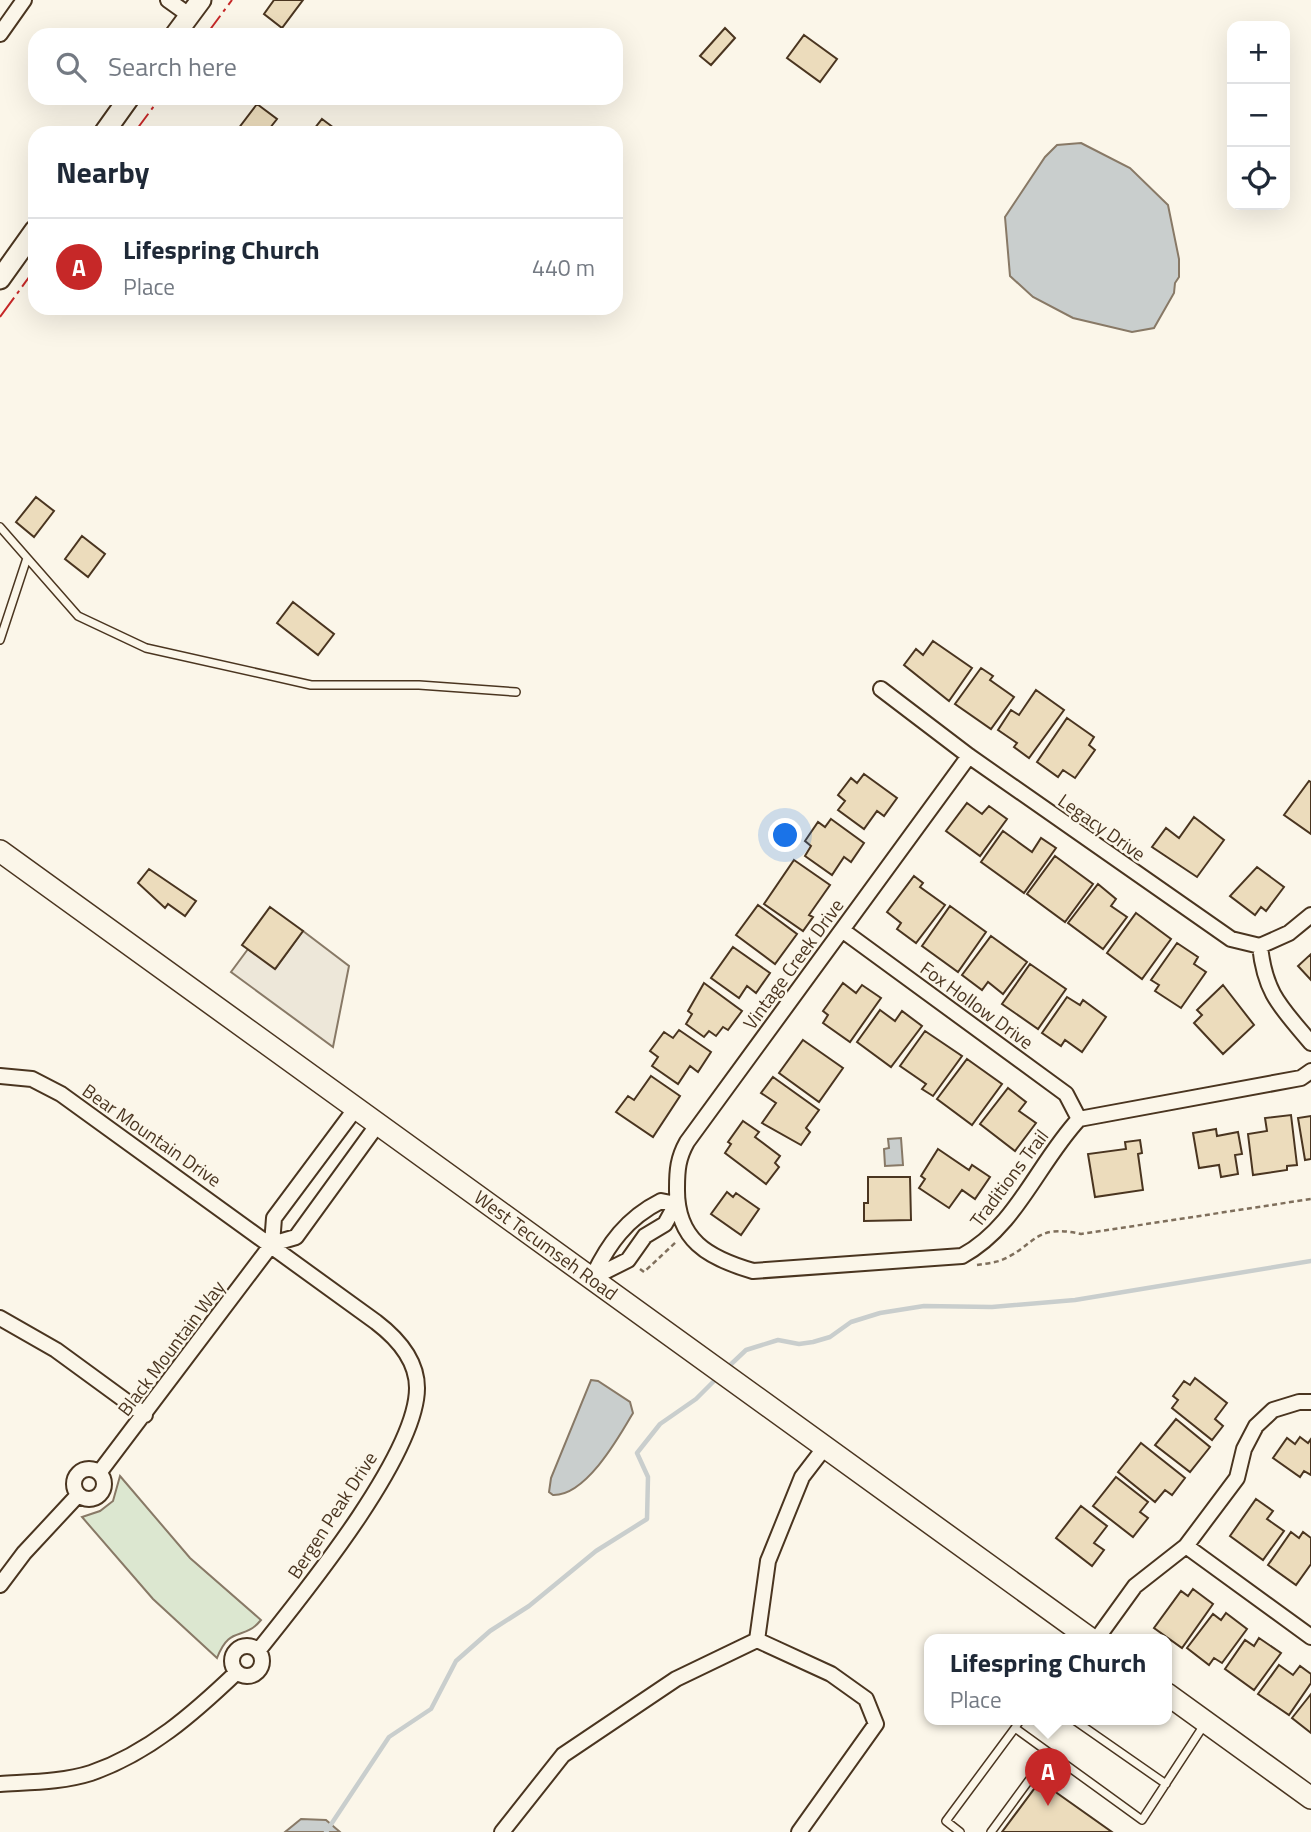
<!DOCTYPE html>
<meta charset="utf-8">
<style>
:root{--surface:#fff;--page:#f6f6f7;--text:#1f2937;--muted:#747a83;--line:#e0e1e3;--accent:#c62828}
body{margin:0;font-family:"Titillium Web",sans-serif;background:var(--page);color:var(--text)}
.controls{position:absolute;right:21px;top:21px;display:grid;overflow:hidden;border-radius:14px;box-shadow:0 7px 28px #0002}
.controls button{width:63px;height:63px;display:grid;place-items:center;padding:0;border:0;border-bottom:2px solid var(--line);background:var(--surface);color:var(--text);font:35px sans-serif}
.you{position:absolute;left:786px;top:836px;width:24px;height:24px;margin:-18px;border:5px solid #fff;border-radius:50%;background:#1a73e8;box-shadow:0 0 0 10px #1a73e833}
.badge{display:grid;place-items:center;width:46px;height:46px;border-radius:50%;background:var(--accent);color:#fff;font-size:23px;font-weight:700}
.pin{position:absolute;translate:-50% -58px;filter:drop-shadow(0 2px 4px #0008)}
.pin::after{content:'';position:absolute;top:37px;width:24px;height:21px;background:inherit;clip-path:polygon(0 0,100% 0,50% 100%)}
.popup{position:absolute;left:924px;top:1634px;width:248px;height:91px;box-sizing:border-box;display:grid;place-content:center;border-radius:14px;background:var(--surface);filter:drop-shadow(0 2px 5px #0005);font-size:23px;white-space:nowrap;color:var(--muted)}
.popup b{font-size:26px;color:var(--text)}
.popup::after{content:'';position:absolute;left:50%;top:100%;margin-left:-14px;border:14px solid transparent;border-top-color:var(--surface)}
.list{margin:0;padding:0;list-style:none}
h2{display:flex;justify-content:space-between;align-items:center;height:91px;margin:0;padding:0 28px;font-size:30px}
h2 small{font-size:23px;font-weight:400;color:var(--muted)}
.list li{display:grid;grid-template-columns:46px 1fr auto;gap:21px;align-items:center;box-sizing:border-box;height:98px;padding:0 28px;border-top:2px solid var(--line)}
.list b{display:block;font-size:26px;white-space:nowrap}
.list p{margin:0;font-size:23px;white-space:nowrap;color:var(--muted)}
.list em{font-size:23px;font-style:normal;color:var(--muted)}
.icon{flex:none;width:38px;height:38px;fill:none;stroke:currentColor;stroke-width:2;stroke-linecap:round;stroke-linejoin:round}
.map{position:relative;flex:none;width:1311px;height:1832px;overflow:hidden}
.search{position:absolute;background:var(--surface);box-shadow:0 7px 28px #0002;left:28px;top:28px;width:595px;height:77px;display:flex;align-items:center;gap:18px;box-sizing:border-box;padding:0 24px;border-radius:21px;color:var(--muted);font-size:26px}
.panel{position:absolute;background:var(--surface);box-shadow:0 7px 28px #0002;left:28px;top:126px;width:595px;height:189px;border-radius:21px}
.map>svg:first-child{display:block}
</style>
<div class="map">
<svg width="1311" height="1832" viewBox="0 0 1311 1832">
<rect width="100%" height="100%" fill="#fbf6e9"/>
<path fill="#dce7d0" stroke="#887966" stroke-width="2" d="M120 1476 190 1558 261 1620C243 1642 230 1624 217 1658L153 1599 82 1517 100 1511 113 1501Z"/>
<path fill="#ede7d9" stroke="#887966" stroke-width="2" d="M303 931 349 966 333 1047 231 972 248 949 276 968Z"/>
<path fill="#c9cecd" stroke="#887966" stroke-width="2" d="M1081 143 1130 168 1168 205 1179 259V277L1175 283 1174 293 1154 328 1132 332 1073 318 1033 297 1010 276 1005 217 1045 157 1057 145Z
M901 1138 903 1165 885 1166 884 1149 889 1148 888 1139Z
M591 1380 598 1381 630 1402 633 1413C619 1437 586 1496 553 1495L549 1492 551 1478Z
M301 1819 326 1820 340 1832H285Z"/>
<g fill="none" stroke-linecap="round" stroke-linejoin="round">
<path stroke="#c9cecd" stroke-width="4.5" d="M726 1369 746 1350 778 1340 799 1344 813 1342 830 1337 851 1322 880 1313 924 1306 992 1307 1075 1300 1311 1261
M326 1832 389 1737 431 1709 456 1661 490 1631 529 1606 596 1551 647 1519 648 1477 637 1453 660 1424 696 1399 717 1378"/>
</g>
<path fill="#ecdcbc" stroke="#4a3520" stroke-width="2" d="M274 0H303L282 28 264 14Z
M725 28 735 38 711 65 700 56Z
M804 35 837 59 820 82 787 58Z
M257 104 277 119 266 133H235Z
M322 119 338 131 337 133H311Z
M36 497 54 511 34 537 16 522Z
M82 536 105 554 88 577 65 559Z
M293 602 334 634 318 655 277 623Z
M933 641 972 668 949 701 904 665 916 649 923 655Z
M981 668 993 676 990 680 1014 697 991 729 955 704Z
M1036 690 1064 710 1029 758 1014 747 1017 743 998 730 1011 710 1019 715Z
M1067 718 1094 737 1089 745 1095 750 1075 778 1063 770 1058 777 1037 762Z
M864 774 897 798 884 816 877 811 864 829 838 810 845 801 838 795 851 778 857 783Z
M1309 781 1311 782V834L1284 815Z
M967 803 982 814 989 806 1007 819 980 856 946 831Z
M1194 817 1224 840 1197 877 1152 847 1166 828 1179 838Z
M831 819 864 843 851 862 844 857 832 875 805 856 811 846 805 841 818 822 825 827Z
M1003 831 1032 852 1041 838 1056 848 1024 893 981 862Z
M1055 856 1093 884 1065 922 1027 894Z
M794 860 830 885 809 915 813 917 803 931 764 904Z
M1257 867 1284 887 1266 911 1261 907 1255 915 1230 896Z
M149 869 196 901 185 916 168 904 165 908 138 883Z
M914 876 923 883 920 887 945 905 916 943 897 929 901 923 887 912Z
M1098 884 1116 899 1111 906 1127 917 1103 949 1068 923Z
M758 905 797 934 775 964 736 935Z
M950 906 986 932 958 972 922 946Z
M270 907 303 931 275 969 242 945Z
M1136 913 1171 939 1142 979 1107 953Z
M991 936 1027 962 1003 994 988 982 982 990 962 975Z
M1177 943 1198 957 1194 964 1206 972 1181 1008 1155 991 1159 985 1151 980Z
M733 947 770 973 756 993 747 986 739 998 711 978Z
M1311 954V980L1298 966Z
M1030 964 1066 989 1038 1029 1002 1004Z
M704 983 742 1011 728 1030 723 1027 716 1036 709 1031 704 1037 686 1024 692 1014 688 1011Z
M843 983 856 993 862 985 881 998 850 1042 823 1023 828 1015 823 1011Z
M1223 985 1254 1025 1223 1054 1194 1023 1202 1015 1197 1010Z
M1067 997 1080 1005 1083 1000 1106 1017 1082 1052 1065 1040 1061 1046 1042 1033Z
M880 1010 895 1021 902 1011 922 1026 891 1067 857 1042Z
M679 1030 711 1052 698 1072 690 1066 678 1084 652 1066 658 1057 650 1051 664 1032 673 1038Z
M925 1031 962 1056 933 1096 922 1089 926 1084 900 1066Z
M803 1040 843 1068 819 1102 779 1073Z
M967 1059 1002 1084 972 1125 937 1099Z
M651 1076 680 1096 653 1137 616 1112 628 1096 634 1100Z
M773 1077 819 1110 806 1128 810 1132 801 1145 762 1123 776 1103 761 1093Z
M1008 1088 1026 1102 1019 1111 1036 1123 1015 1151 980 1124Z
M1291 1115 1297 1165 1287 1166V1170L1253 1175 1248 1134 1267 1131 1265 1118Z
M1311 1116V1159L1305 1160 1298 1118Z
M743 1121 759 1132 755 1137 780 1156 775 1163 779 1167 766 1184 725 1153 731 1144 728 1142Z
M1216 1129 1217 1136 1238 1132 1242 1154 1235 1155 1238 1174 1221 1177 1219 1165 1199 1168 1193 1133Z
M1140 1140 1142 1153 1138 1154 1143 1190 1095 1197 1088 1154 1126 1149 1125 1142Z
M938 1149 969 1170 972 1165 990 1177 975 1199 962 1190 949 1208 919 1188 925 1179 921 1176Z
M868 1177H910L911 1220 864 1221V1203H868Z
M727 1192 733 1197 736 1193 759 1209 741 1235 711 1214Z
M1195 1378 1227 1403 1215 1419 1223 1426 1212 1440 1172 1408 1178 1400 1173 1396 1184 1381 1190 1385Z
M1176 1419 1210 1447 1190 1472 1155 1445Z
M1300 1437 1308 1443 1311 1439V1475L1304 1471 1300 1477 1273 1458 1287 1438 1295 1444Z
M1141 1443 1185 1478 1172 1495 1165 1490 1155 1502 1118 1472Z
M1116 1477 1148 1502 1140 1512 1148 1518 1133 1537 1093 1506Z
M1256 1499 1273 1511 1267 1519 1284 1531 1263 1560 1230 1536Z
M1081 1506 1107 1526 1094 1543 1104 1550 1092 1566 1056 1538Z
M1291 1532 1299 1538 1303 1532 1311 1538V1564L1296 1585 1268 1565Z
M1193 1589 1213 1604 1182 1648 1154 1628 1181 1591 1188 1596Z
M1226 1613 1247 1629 1222 1663 1214 1658 1209 1665 1187 1648 1213 1614 1221 1620Z
M1259 1638 1281 1653 1254 1690 1225 1669 1245 1640 1254 1646Z
M1279 1665 1293 1675 1300 1666 1311 1674V1683L1289 1715 1258 1694Z
M1311 1694V1733L1292 1718Z
M1040 1781 1112 1832H1002Z"/>
<g fill="none" stroke-linecap="round" stroke-linejoin="round">
<defs>
<path id="lane" d="M0 527 78 616 146 648 311 685H419L516 692
M0 640 27 558
M1020 1720 1015 1728 1142 1820 1204 1725
M1074 1720 1166 1784
M960 1832 946 1821 1015 1728
M991 1832 1049 1753"/>
<path id="street" d="M168 0 189 15
M0 34 24 0
M881 689 969 756 1231 939 1260 946 1289 933 1311 915
M969 756 687 1142C678 1158 677 1170 677 1188 676 1240 708 1258 753 1271L962 1256C1016 1227 1038 1163 1079 1119L1301 1078 1311 1071
M842 930 1066 1094 1079 1119
M1260 946C1265 994 1281 1007 1311 1043
M0 1076 32 1079 61 1094 376 1322C397 1338 417 1360 417 1388 417 1456 301 1597 258 1651
M661 1201 676 1204 665 1224 645 1236 628 1260 592 1278C608 1244 627 1218 661 1201Z
M272 1244 296 1237 378 1124
M0 1318 56 1350 145 1415
M74 1484a15 15 0 1 1 30 0a15 15 0 1 1-30 0Z
M99 1473 272 1244 274 1218 356 1108
M1186 1546 1311 1637
M0 1585 24 1553 78 1495
M757 1640 831 1674 866 1699 876 1724 799 1832
M757 1640 768 1561 802 1477 825 1447
M1096 1640 1135 1586 1186 1546 1237 1478 1244 1449 1256 1426 1273 1410 1299 1402H1311
M232 1661a15 15 0 1 1 30 0a15 15 0 1 1-30 0Z
M0 1784C30 1782 63 1782 91 1773 149 1753 194 1713 237 1672
M502 1832 563 1755 676 1679 757 1640"/>
<path id="secondary" d="M175 35 201 0
M104 133 129 98
M0 279 35 230"/>
<path id="primary" d="M0 851 1092 1640
M1167 1694 1311 1798"/>
</defs>
<use href="#lane" stroke="#4a3520" stroke-width="10"/>
<use href="#street" stroke="#4a3520" stroke-width="18"/>
<use href="#secondary" stroke="#4a3520" stroke-width="23"/>
<use href="#primary" stroke="#4a3520" stroke-width="24"/>
<path stroke="#7f6f5c" stroke-width="2.5" stroke-dasharray="5 3.5" stroke-linecap="butt" d="M977 1265C984 1264 992 1263 999 1261 1036 1247 1032 1223 1081 1234L1311 1199
M640 1269 644 1272 676 1242"/>
<use href="#lane" stroke="#fbf6e9" stroke-width="7"/>
<use href="#street" stroke="#fbf6e9" stroke-width="14"/>
<use href="#secondary" stroke="#fbf6e9" stroke-width="19"/>
<use href="#primary" stroke="#fbf6e9" stroke-width="21"/>
<path stroke="#c62828" stroke-width="2" stroke-dasharray="24 5 3.5 5" stroke-linecap="butt" d="M206 35 232 0
M134 133 160 98
M0 317 35 269"/>
</g>
<g text-anchor="middle" stroke-width="5" stroke-linejoin="round" paint-order="stroke">
<g font-size="19" fill="#4a3520" stroke="#fbf6e9">
<text transform="translate(1102 827) rotate(35)" y="7">Legacy Drive</text>
<text transform="translate(793 964) rotate(-54)" y="7">Vintage Creek Drive</text>
<text transform="translate(977 1005) rotate(36)" y="7">Fox Hollow Drive</text>
<text transform="translate(152 1135) rotate(35)" y="7">Bear Mountain Drive</text>
<text transform="translate(1009 1178) rotate(-53)" y="7">Traditions Trail</text>
<text transform="translate(546 1245) rotate(36)" y="7">West Tecumseh Road</text>
<text transform="translate(171 1348) rotate(-53)" y="7">Black Mountain Way</text>
<text transform="translate(332 1515) rotate(-57)" y="7">Bergen Peak Drive</text>
</g>
</g>
</svg>
<div class="controls">
<button>+</button>
<button>−</button>
<button><svg class="icon" aria-label="locate" viewBox="0 0 24 24"><circle cx="12" cy="12" r="6"/><path d="M12 2v4M12 18v4M2 12h4M18 12h4"/></svg></button>
</div>
<div class="you"></div>
<div class="pin badge" style="left:1048px;top:1806px">A</div>
<div class="popup"><b>Lifespring Church</b>Place</div>
<div class="search"><svg class="icon" aria-label="search" viewBox="0 0 24 24"><circle cx="10" cy="10" r="6"/><path d="M15 15l6 6"/></svg>Search here</div>
<section class="panel">
<h2>Nearby<small></small></h2>
<ul class="list">
<li><span class="badge">A</span><div><b>Lifespring Church</b><p>Place</p></div><em>440 m</em></li>
</ul>
</section>
</div>
